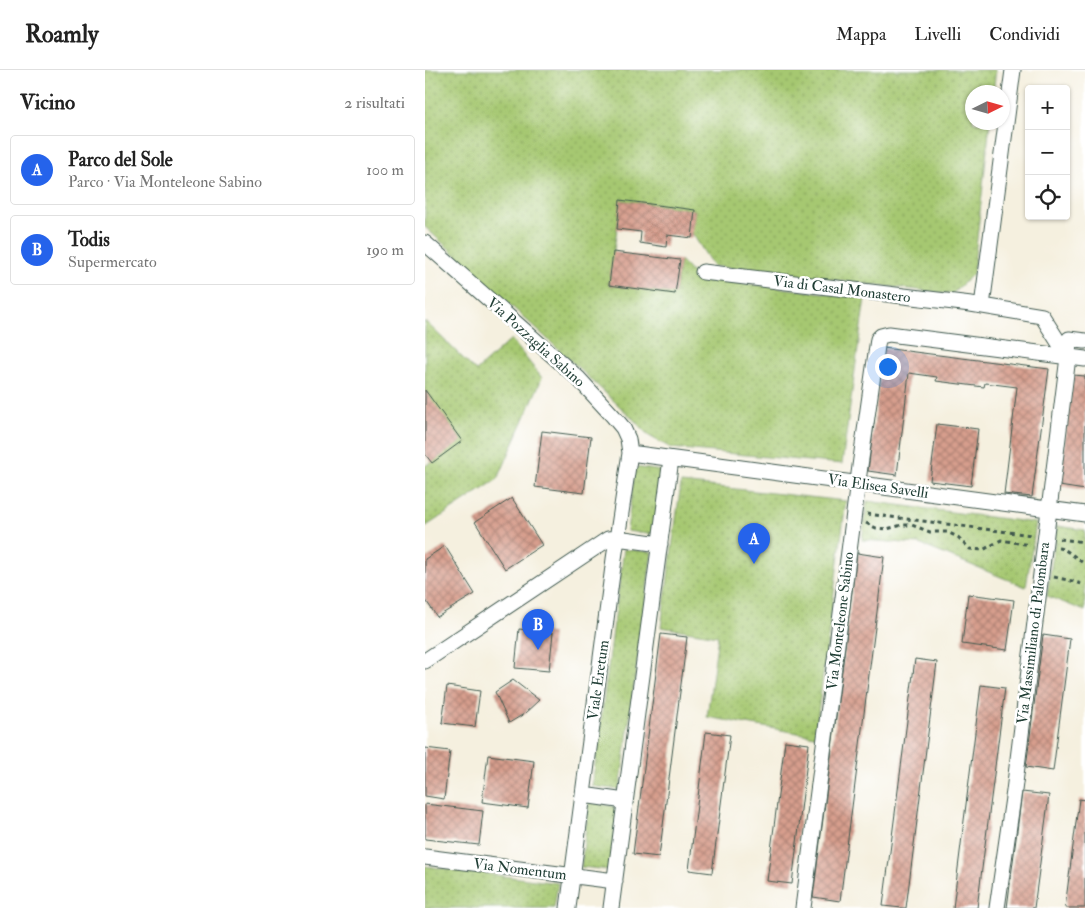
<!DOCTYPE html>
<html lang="it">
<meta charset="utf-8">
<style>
:root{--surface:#fff;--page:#f6f6f6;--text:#222;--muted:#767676;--line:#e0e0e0;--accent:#2563eb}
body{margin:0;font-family:"IM FELL Double Pica",serif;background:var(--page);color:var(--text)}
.controls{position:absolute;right:15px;top:15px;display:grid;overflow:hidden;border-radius:5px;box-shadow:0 1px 4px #0004}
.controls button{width:45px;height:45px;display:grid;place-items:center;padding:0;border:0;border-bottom:1px solid var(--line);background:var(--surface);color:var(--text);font:25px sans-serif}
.compass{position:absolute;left:540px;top:15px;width:45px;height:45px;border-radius:50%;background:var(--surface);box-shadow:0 1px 4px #0004;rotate:85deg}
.you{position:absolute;left:462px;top:296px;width:18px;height:18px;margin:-12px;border:4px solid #fff;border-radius:50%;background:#1a73e8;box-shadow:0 0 0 8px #1a73e833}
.badge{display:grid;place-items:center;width:32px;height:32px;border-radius:50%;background:var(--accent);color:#fff;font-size:16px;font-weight:700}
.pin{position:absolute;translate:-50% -41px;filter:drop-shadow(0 1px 2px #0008)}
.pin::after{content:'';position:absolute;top:26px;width:18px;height:15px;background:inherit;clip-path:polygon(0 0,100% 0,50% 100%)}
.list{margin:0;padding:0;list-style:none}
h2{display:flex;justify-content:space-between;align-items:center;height:65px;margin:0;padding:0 20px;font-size:21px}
h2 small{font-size:16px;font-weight:400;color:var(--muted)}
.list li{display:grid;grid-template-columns:32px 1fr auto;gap:15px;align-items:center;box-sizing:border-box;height:70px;margin:0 10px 10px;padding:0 10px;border:1px solid var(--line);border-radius:5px}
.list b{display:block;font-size:19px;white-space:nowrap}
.list p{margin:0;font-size:16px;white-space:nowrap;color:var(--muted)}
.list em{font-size:16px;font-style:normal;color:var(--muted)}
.icon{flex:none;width:28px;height:28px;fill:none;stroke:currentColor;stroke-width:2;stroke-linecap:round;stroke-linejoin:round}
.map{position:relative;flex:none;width:660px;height:838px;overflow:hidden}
header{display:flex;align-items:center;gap:30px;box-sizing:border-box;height:70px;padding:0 25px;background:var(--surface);border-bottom:1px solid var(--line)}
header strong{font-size:24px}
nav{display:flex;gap:28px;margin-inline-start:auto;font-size:18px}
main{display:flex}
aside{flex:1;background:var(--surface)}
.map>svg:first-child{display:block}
</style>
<header>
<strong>Roamly</strong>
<nav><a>Mappa</a><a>Livelli</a><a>Condividi</a></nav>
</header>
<main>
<aside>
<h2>Vicino<small>2 risultati</small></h2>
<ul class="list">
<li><span class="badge">A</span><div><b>Parco del Sole</b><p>Parco · Via Monteleone Sabino</p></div><em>100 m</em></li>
<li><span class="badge">B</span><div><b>Todis</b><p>Supermercato</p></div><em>190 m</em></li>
</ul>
</aside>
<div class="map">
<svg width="660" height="838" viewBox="0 0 660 838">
<defs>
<pattern id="grass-dots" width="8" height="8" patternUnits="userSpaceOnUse" patternTransform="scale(1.25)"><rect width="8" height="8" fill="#a6c871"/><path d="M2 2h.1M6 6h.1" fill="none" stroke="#87a45e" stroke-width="1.8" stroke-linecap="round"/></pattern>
<pattern id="building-cross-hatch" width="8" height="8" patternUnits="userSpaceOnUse" patternTransform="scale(1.25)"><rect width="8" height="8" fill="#d79e8d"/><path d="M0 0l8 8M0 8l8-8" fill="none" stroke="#ae8274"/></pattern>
</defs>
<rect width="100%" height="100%" fill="#fff"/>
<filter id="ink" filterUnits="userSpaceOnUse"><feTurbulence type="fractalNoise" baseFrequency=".02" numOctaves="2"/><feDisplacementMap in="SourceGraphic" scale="10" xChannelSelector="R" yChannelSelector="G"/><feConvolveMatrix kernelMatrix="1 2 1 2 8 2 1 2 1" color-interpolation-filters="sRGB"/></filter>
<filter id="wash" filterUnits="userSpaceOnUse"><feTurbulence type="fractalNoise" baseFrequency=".0096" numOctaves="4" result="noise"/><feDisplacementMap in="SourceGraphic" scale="20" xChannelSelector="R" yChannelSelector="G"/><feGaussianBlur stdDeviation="1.12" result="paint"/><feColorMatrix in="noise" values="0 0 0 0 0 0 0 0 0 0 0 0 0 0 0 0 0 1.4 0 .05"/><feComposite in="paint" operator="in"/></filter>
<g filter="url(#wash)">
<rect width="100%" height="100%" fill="#f5f0df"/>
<path fill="url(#grass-dots)" stroke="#628252" d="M0 0H571L568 22H548V52L565 53 548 204 527 224 288 196 267 163 270 140 196 130 184 215 250 224 255 190 272 208 440 228 417 394 246 378 224 366 207 348 130 276 0 157Z
M0 251 51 301 86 269 117 308 73 409 0 457V396L37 371 0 322Z
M210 397 237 401 229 465 202 461Z
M256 413 421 431 390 666 282 647 293 566 236 557Z
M442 431 611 453 601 517 494 474 437 470Z
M632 456 660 460V541L622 526Z
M199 479 227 482 195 720 167 716Z
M164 732 193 737 185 800 156 797Z
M0 796 133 813 129 838H0Z"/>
<g id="blocks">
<path fill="url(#building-cross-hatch)" d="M195 130 270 140 267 168 242 165 241 177 215 173 216 162 192 159Z
M188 182 255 190 250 224 184 215Z
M458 278 624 299 607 427 579 424 592 317 560 313 559 317 511 311 512 307 484 303 472 405 443 401Z
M648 305 660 306V420L634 416Z
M0 320 37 371 7 393 0 384Z
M512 354 553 359 546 416 505 411Z
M117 361 166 367 159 423 110 417Z
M87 428 117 475 80 499 50 452Z
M20 476 50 524 12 547 0 529V489Z
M432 483 459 487 415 831 388 827Z
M543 524 589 530 582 580 537 574Z
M94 559 128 563 124 601 90 598Z
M236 564 262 567 234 787 208 784Z
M618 565 645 569 628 701 601 697Z
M490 589 512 592 481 838H477L458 836Z
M88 610 114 630 99 644 84 653 70 622Z
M556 615 580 618 552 838H528Z
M22 616 55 621 50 657 17 653Z
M281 662 305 665 287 803 264 800Z
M360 671 384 674 367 814 342 811Z
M0 678 25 681 19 729 0 726Z
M63 685 109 691 103 738 57 732Z
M597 722 624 725 609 838H582Z
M654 729 660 730V838H640Z
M0 734 58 741 54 775 0 769Z"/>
</g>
</g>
<g filter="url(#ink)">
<use href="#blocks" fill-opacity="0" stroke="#3f584e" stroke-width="1"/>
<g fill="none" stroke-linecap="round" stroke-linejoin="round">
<defs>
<path id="minor" d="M0 173 153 308 188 346 198 358 203 369 205 383 189 489 143 838
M278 202 546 234 617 246 643 287
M557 236 588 0
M205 383 660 444
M0 591 183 469 192 468 235 474
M158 725 200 731
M0 787 190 811
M186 838 246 389
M378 838 435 396 453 269 456 266 464 264 660 289
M572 838 589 721 643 287 644 269 660 271"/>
</defs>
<use href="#minor" stroke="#3f584e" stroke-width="17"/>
<path stroke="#3f584e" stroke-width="3" stroke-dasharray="4 4" stroke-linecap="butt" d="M442 444 607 465
M441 453 451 458 462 459 477 455H487L505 462H522L533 467 545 479 558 480 576 470 605 475
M635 469 660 472
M633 478C643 479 651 489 660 494
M629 507 647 511 660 515"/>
<use href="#minor" stroke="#fff" stroke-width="15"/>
</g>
</g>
<g text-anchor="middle" stroke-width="5" stroke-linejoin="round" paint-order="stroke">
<g font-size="15" fill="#1f3d34" stroke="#fff">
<text transform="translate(417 219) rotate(7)" y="5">Via di Casal Monastero</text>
<text transform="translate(111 272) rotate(42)" y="5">Via Pozzaglia Sabino</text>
<text transform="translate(453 416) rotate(8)" y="5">Via Elisea Savelli</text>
<text transform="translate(415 551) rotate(-83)" y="5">Via Monteleone Sabino</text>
<text transform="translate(608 563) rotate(-83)" y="5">Via Massimiliano di Palombara</text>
<text transform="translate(173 610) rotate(-82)" y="5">Viale Eretum</text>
<text transform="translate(95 799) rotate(7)" y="5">Via Nomentum</text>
</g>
</g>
</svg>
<div class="controls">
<button>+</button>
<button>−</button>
<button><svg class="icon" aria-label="locate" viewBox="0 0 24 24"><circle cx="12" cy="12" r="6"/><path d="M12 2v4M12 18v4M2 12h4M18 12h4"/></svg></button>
</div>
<svg class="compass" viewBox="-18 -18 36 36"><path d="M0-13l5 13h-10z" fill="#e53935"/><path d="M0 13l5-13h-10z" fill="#767676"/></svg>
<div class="you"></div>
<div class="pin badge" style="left:329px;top:494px">A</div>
<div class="pin badge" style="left:113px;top:580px">B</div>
</div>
</main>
